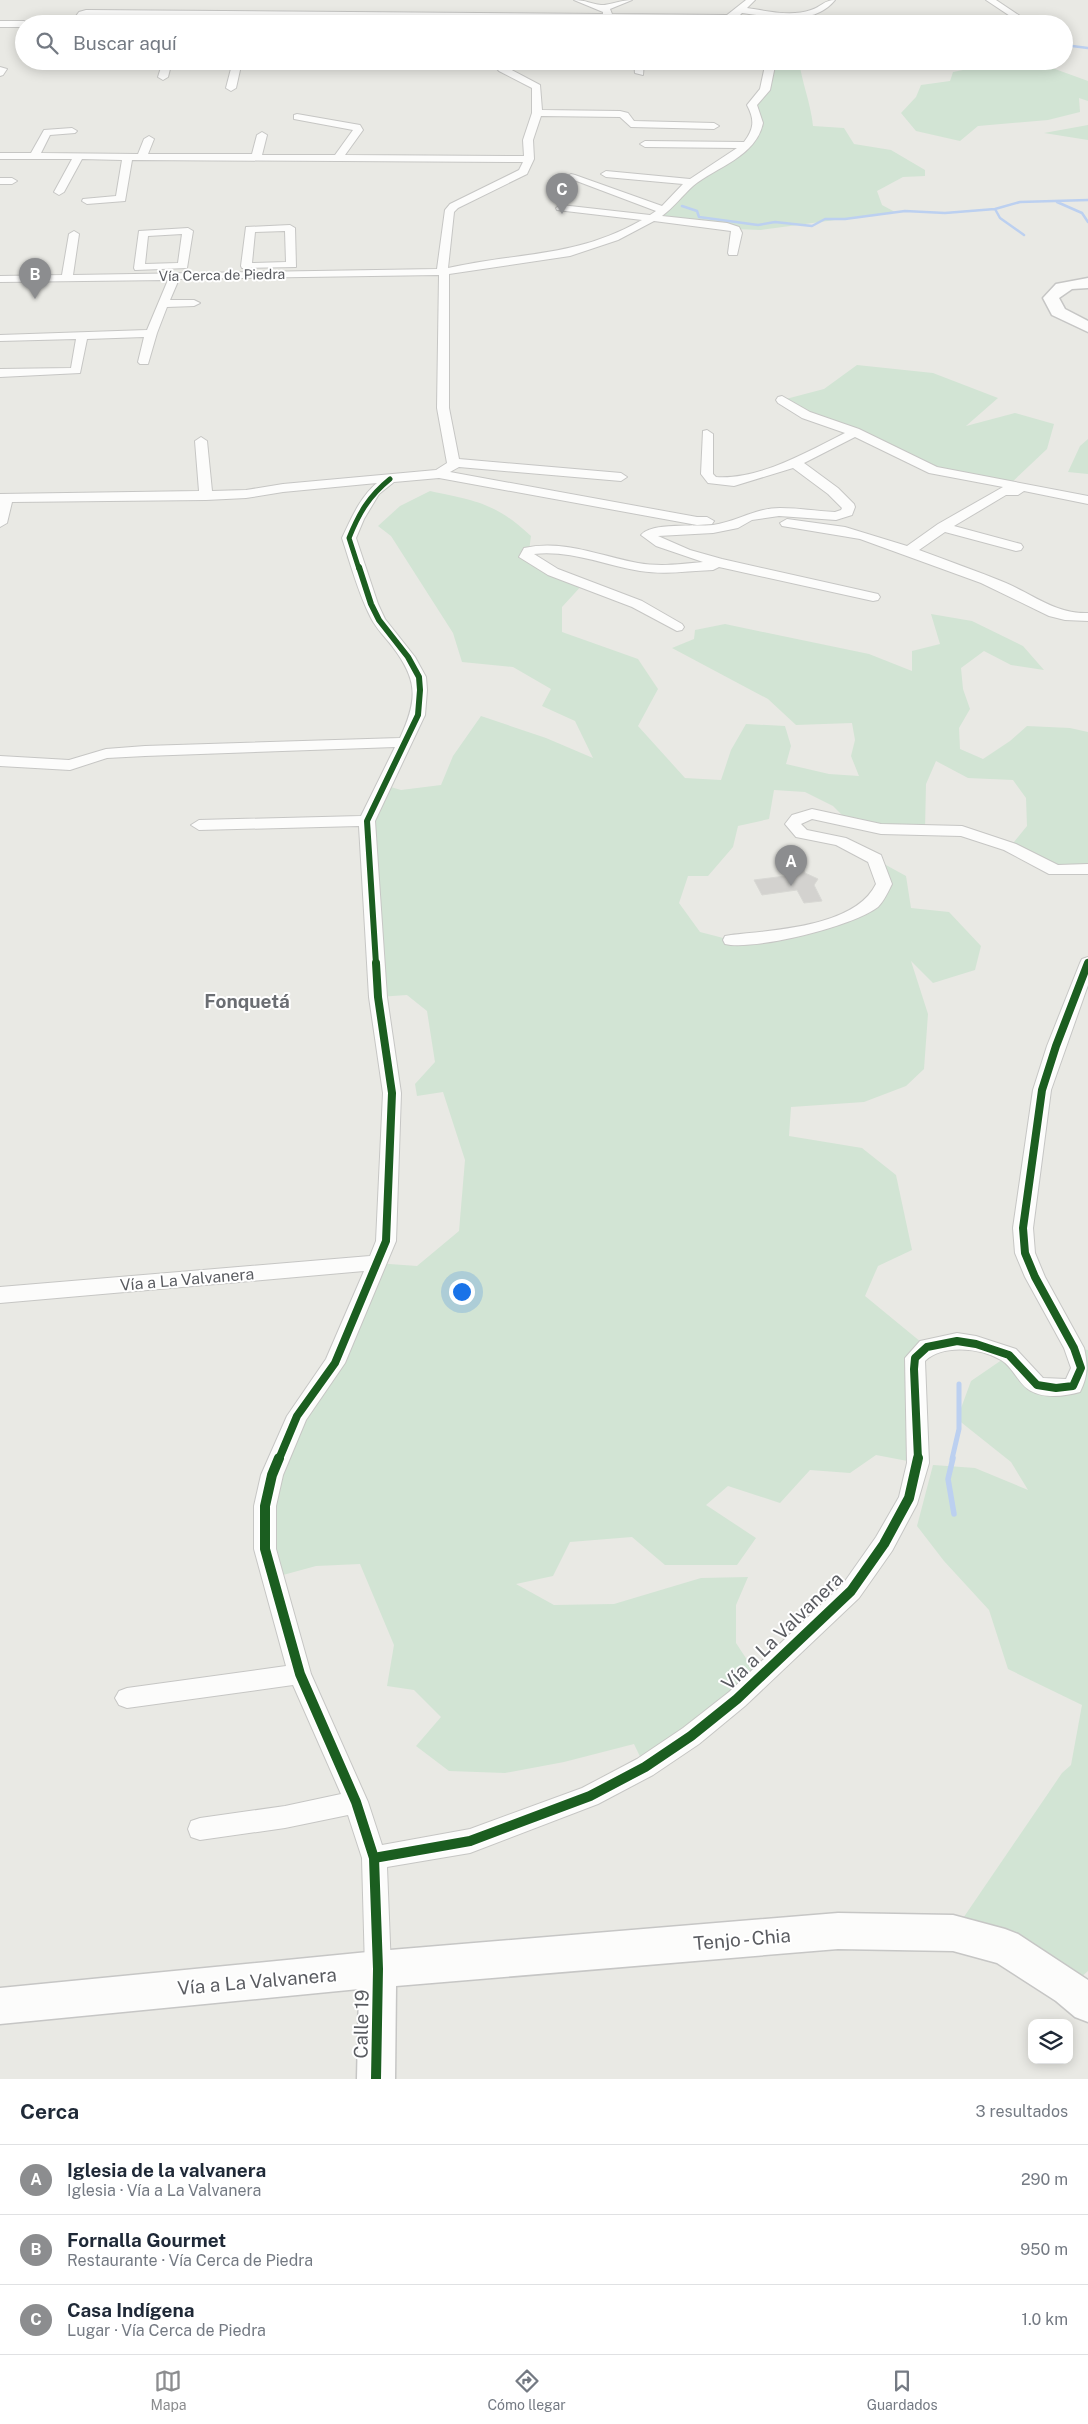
<!DOCTYPE html>
<html lang="es">
<meta charset="utf-8">
<style>
:root{--surface:#fff;--page:#f6f6f7;--text:#1f2937;--muted:#747a83;--line:#e0e1e3;--accent:#8c8d8f}
body{margin:0;font-family:"Public Sans",sans-serif;background:var(--page);color:var(--text)}
.controls{position:absolute;right:15px;bottom:15px;display:grid;overflow:hidden;border-radius:10px;box-shadow:0 2px 12px #0003}
.controls button{width:45px;height:45px;display:grid;place-items:center;padding:0;border:0;border-bottom:1px solid var(--line);background:var(--surface);color:var(--text);font:25px sans-serif}
.you{position:absolute;left:461px;top:1291px;width:18px;height:18px;margin:-12px;border:4px solid #fff;border-radius:50%;background:#1a73e8;box-shadow:0 0 0 8px #1a73e833}
.badge{display:grid;place-items:center;width:32px;height:32px;border-radius:50%;background:var(--accent);color:#fff;font-size:16px;font-weight:700}
.pin{position:absolute;translate:-50% -41px;filter:drop-shadow(0 1px 2px #0008)}
.pin::after{content:'';position:absolute;top:26px;width:18px;height:15px;background:inherit;clip-path:polygon(0 0,100% 0,50% 100%)}
.list{margin:0;padding:0;list-style:none}
h2{display:flex;justify-content:space-between;align-items:center;height:65px;margin:0;padding:0 20px;font-size:21px}
h2 small{font-size:16px;font-weight:400;color:var(--muted)}
.list li{display:grid;grid-template-columns:32px 1fr auto;gap:15px;align-items:center;box-sizing:border-box;height:70px;padding:0 20px;border-top:1px solid var(--line)}
.list b{display:block;font-size:19px;white-space:nowrap}
.list p{margin:0;font-size:16px;white-space:nowrap;color:var(--muted)}
.list em{font-size:16px;font-style:normal;color:var(--muted)}
.icon{flex:none;width:28px;height:28px;fill:none;stroke:currentColor;stroke-width:2;stroke-linecap:round;stroke-linejoin:round}
.map{position:relative;flex:none;width:1088px;height:2079px;overflow:hidden}
.search{position:absolute;background:var(--surface);box-shadow:0 2px 12px #0003;left:15px;right:15px;top:15px;height:55px;display:flex;align-items:center;gap:12px;box-sizing:border-box;padding:0 18px;border-radius:28px;color:var(--muted);font-size:19px}
.sheet{height:275px;background:var(--surface)}
nav{display:flex;justify-content:space-around;align-items:center;box-sizing:border-box;height:70px;border-top:1px solid var(--line);background:var(--surface);font-size:14px;color:var(--muted)}
nav a{display:grid;justify-items:center;gap:2px}
nav .on{color:var(--accent)}
.map>svg:first-child{display:block}
</style>
<div class="map">
<svg width="1088" height="2079" viewBox="0 0 1088 2079">
<rect width="100%" height="100%" fill="#e9e9e4"/>
<path fill="#d2e4d4" d="M771 61H799C802 83 811 104 813 126L844 128 854 144 891 150 925 170V176L903 177 877 191 882 205 895 212 761 230 735 229 652 219 692 182 739 151 758 127 752 105 765 90Z
M1022 63 1055 69 1088 81V101L1079 98 1080 112 1048 120 978 126 960 141 916 131 901 113 916 97 921 85 950 81 953 72 987 65Z
M1088 125V140L1044 133Z
M857 365 933 373 998 398 966 426 1015 413 1054 424 1047 449 1009 485 951 475 782 400 824 389Z
M1088 439V474L1068 472 1080 446Z
M430 491C477 501 495 503 531 536L529 551 526 556 584 583 562 607V632L638 659 658 689 638 726 685 778 721 780 731 750 746 724 785 726 791 746 786 764 829 774 859 776 851 756 855 740 852 723 796 725 768 699 672 648 694 639 695 630 725 624 869 654 912 671V651L940 644 931 614 972 621 1023 646 1044 670 1011 665 984 651 961 668 963 689 970 709 959 728 960 749 983 759 1010 741 1027 726 1070 728 1088 732V869L1055 870 1010 847 1027 826 1026 798 1013 780 968 778 936 761 926 784 925 830 849 822 833 806 805 792 774 790 769 819 738 826 733 847 708 876H688L679 903 700 932 731 940 852 916 884 884 875 859 906 876 911 908 949 912 981 946 975 970 933 983 911 961 928 1014 924 1069 906 1086 864 1102 791 1107 789 1136 862 1148 896 1175 912 1250 878 1266 865 1296 927 1347 915 1358 918 1463 876 1455 850 1473 810 1470 780 1503 728 1486 706 1505 756 1538 737 1565H665L632 1537 570 1542 553 1576 516 1584 554 1605 614 1604 701 1578 748 1577 736 1605V1643L759 1678 645 1767 634 1744 564 1762 505 1773 449 1771 416 1746 441 1717 414 1690 387 1686 394 1645 360 1564 316 1566 272 1578 265 1506 375 1263 417 1266 459 1231 465 1160 443 1092 417 1096 415 1084 435 1062 427 1011 407 995 378 997 367 821 384 785 401 790 441 785 453 756 481 716 546 738 593 758 575 721 542 706 551 689 513 667 462 662 453 633 391 536 378 526 400 506Z
M1074 1348 1088 1350V1971L1069 1988 953 1933 1062 1773 1071 1765 1082 1705 1008 1669 989 1610 944 1561 917 1526 933 1465 975 1468 1028 1490 1011 1462 957 1419 971 1381 1009 1355 1037 1385 1072 1386Z"/>
<g fill="none" stroke-linecap="round" stroke-linejoin="round">
<path stroke="#bcd0f0" stroke-width="2.5" d="M842 20 877 24
M1064 45 1088 48
M1057 202 1082 213 1088 222
M682 206 697 211 699 217 758 225 775 222 812 226 825 219H845L905 211 945 213 995 209 1020 202 1088 200
M995 209 1000 218 1024 235"/>
<path stroke="#bcd0f0" stroke-width="5" d="M952 1459 959 1429V1384"/>
<path stroke="#bcd0f0" stroke-width="5.5" d="M953 1458 948 1479 954 1514"/>
</g>
<path fill="#d3d2cf" stroke="#d8d8d4" d="M803 867 805 873 818 879 814 885 822 901 804 903 797 890 762 895 754 880 793 875 790 869Z"/>
<g fill="none" stroke-linecap="round" stroke-linejoin="round">
<defs>
<path id="street" d="M574 0C586 0 591 4 601 5 606 6 622 0 632 0L610 9 612 14 727 15 746 0H755L747 8C767 11 791 17 811 10 821 7 824 0 835 0 813 27 772 17 742 13L736 19 727 21 86 16 81 24H70L79 12 86 10 603 14V12Z
M986 0H996L1032 24H1022Z
M0 21H24L28 24H24V27H0Z
M163 61H172L168 77 163 80 158 77Z
M233 61H242L236 88 231 91 226 88Z
M490 61H499L506 67 540 85 542 110 620 111 628 113 634 121 714 123 719 126 714 129 631 127 620 117 541 116 533 140 534 159 527 174 458 208 454 212 448 268C518 252 574 258 640 221L642 220 557 210 556 208 561 205 650 215 656 211 566 177 571 174 575 175 662 206 683 184 606 177 601 174 606 171 690 179 737 148 645 147 640 144 645 141 744 142C754 129 755 120 747 105L760 89 766 61H776L770 90 757 105 763 123C756 157 716 167 693 186 682 196 674 207 662 216L727 223 739 227 742 233 737 255H729L728 253 731 231 654 221 618 240 570 256 449 274V408L459 459 621 473 627 477 621 481 459 467 450 472 697 517H707L714 521 712 524 697 525 439 478 394 482 379 494 364 519 356 538 378 604 385 619 415 657 426 677 427 690 425 715 375 821 387 997 401 1093 396 1241 345 1363 306 1420 283 1475 276 1506V1549L311 1674 368 1802 382 1845 470 1829 582 1788 637 1759 683 1728 729 1692 843 1584 876 1537 899 1497 907 1463 905 1358 920 1341 957 1333 976 1336 1016 1349 1043 1378 1066 1379 1071 1368 1064 1348 1025 1277 1015 1253 1013 1228 1033 1090 1047 1046 1080 963 1082 959 1088 957V985L1051 1090 1033 1228 1035 1253 1045 1277 1084 1348C1088 1365 1088 1376 1080 1392 1066 1396 1045 1399 1031 1391 1019 1385 1013 1367 1001 1360 980 1348 943 1344 925 1361L929 1463 917 1504 892 1551 859 1598 745 1706 699 1744 653 1775 598 1804 470 1853 387 1867 391 1969 387 1978 378 1982 369 1978 365 1969 362 1858 348 1815 285 1828 200 1840 191 1837 188 1829 191 1821 200 1818 285 1806 341 1794 293 1685 127 1708 119 1705 115 1698 119 1691 127 1688 286 1666 254 1549V1506L261 1475 287 1416 326 1359 364 1271 0 1303V1287L370 1256 376 1241 383 1093 369 997 359 826 199 830 191 825 199 820 361 816 395 747 145 756 107 758 70 770 0 766V756L69 760 106 749 145 746 400 738C418 699 418 680 392 646 385 637 376 628 371 618 358 593 351 565 342 538 351 519 360 497 377 483L283 492 246 498 206 500 12 502 7 523 0 527V494L199 491 195 441 201 437 207 441 212 491 246 490 283 484 436 470 447 463 437 408 439 275 179 279 170 300H194L200 303 194 306 167 307 157 333 148 364H140L138 362 144 337 87 339 80 373 0 377V369L71 368 76 339 0 341V335L147 330 168 280 0 282V276L62 275 69 234 74 231 79 234 73 275 437 269 445 210 450 204 519 170 523 162 132 160 125 201 87 204 82 201 83 199 116 196 122 160 82 159 64 192 59 195 54 192 72 159H0V153H31L44 130 72 128 77 131 75 133 50 135 41 153 138 154 144 139 149 136 154 139 148 154H252L257 135 262 132 267 135 262 155H335L353 130 294 119V115L297 114 360 125 363 130 345 155 524 156 523 140 532 113V88L499 71Z
M634 61H644L643 75 635 73Z
M695 61H705V64L697 66Z
M0 67 7 69 3 75 0 76Z
M0 178H12L17 181 12 184H0Z
M290 225 295 228 296 267 242 268 241 266 246 227ZM285 231 286 262 252 263 255 232Z
M188 228 193 231 187 268 135 270 134 268 139 231ZM182 234 178 263 145 264 148 236Z
M782 396 810 412 859 429 937 467 1088 496V504L1024 491 1018 495H1006L954 526 1021 544 1023 547 1021 550 1016 551 945 532 919 550C948 561 977 571 1006 583 1034 595 1056 614 1088 613V621L1065 620 1049 616 981 583 860 539 782 526 780 523 787 519 845 527 907 546 938 524 1003 487 929 473 855 437 804 463 838 488 854 504 855 507 852 515 836 520 779 516 752 520 738 528 713 533 658 536 690 550 722 559 878 594 880 597 878 600 873 601 719 567 713 570C688 571 665 575 640 571 604 565 571 550 534 554L558 569 642 601 682 624 684 627 682 630 677 631 632 607 548 575 519 557 524 548C563 539 600 556 638 563 660 567 681 564 703 562L656 546 641 535C651 522 696 527 713 525 736 522 755 508 780 508 798 508 817 511 835 512L841 510 842 508 828 494 793 468 734 486 708 483 701 474 703 431 707 430 713 434V474L716 477C759 480 807 452 845 433L802 418 778 403 776 400 778 397Z
M812 809 881 824 962 826 1016 844 1058 865 1088 864V874H1049L1004 850 961 836 881 834 812 819 801 824 807 830 846 838 881 855 892 884C888 892 884 901 878 907 854 926 754 951 725 944L723 940 725 936 731 935C774 930 855 927 876 884L868 862 836 845 796 837 785 824 792 815Z"/>
<path id="secondary" d="M1088 278V288L1072 289 1059 298 1065 309 1088 321V332L1052 315 1043 298 1056 284Z
M838 1913 953 1915 1005 1929 1018 1934 1088 1980V2022L1075 2017 1056 2001 997 1963 953 1951 838 1949 396 1986 395 2079H357L359 1989 0 2024V1988L378 1951Z"/>
</defs>
<use href="#street" stroke="#c6c6c4" stroke-width="2"/>
<use href="#secondary" stroke="#c6c6c5" stroke-width="3"/>
<use href="#street" fill="#fcfcfb" fill-rule="evenodd"/>
<use href="#secondary" fill="#fcfcfb" fill-rule="evenodd"/>
<defs>
<path id="cycleway-far3" d="M359 569 349 538C359 513 369 496 390 479"/>
<path id="cycleway-far2" d="M359 567 371 604 379 620 408 657 419 677 420 690 418 715 367 821 376 964"/>
<path id="cycleway-far1" d="M279 1459 297 1416 335 1363 386 1241 392 1093 378 997 376 963
M918 1459 914 1369 915 1358 927 1347 957 1341 976 1344 1009 1355 1037 1385 1056 1388 1073 1386 1081 1368 1074 1348 1035 1277 1025 1253 1023 1228 1042 1090 1056 1046 1088 963"/>
<path id="cycleway" d="M279 1458 272 1475 265 1506V1549L300 1674 356 1802 374 1858 378 1969 376 2079
M374 1858 470 1841 590 1796 645 1767 691 1736 737 1699 851 1591 884 1544 909 1498 918 1458"/>
</defs>
<use href="#cycleway-far3" stroke="#fff" stroke-width="7"/>
<use href="#cycleway-far2" stroke="#fff" stroke-width="9"/>
<use href="#cycleway-far1" stroke="#fff" stroke-width="11"/>
<use href="#cycleway" stroke="#fff" stroke-width="13"/>
<use href="#cycleway-far3" stroke="#1b5e20" stroke-width="5"/>
<use href="#cycleway-far2" stroke="#1b5e20" stroke-width="6"/>
<use href="#cycleway-far1" stroke="#1b5e20" stroke-width="8"/>
<use href="#cycleway" stroke="#1b5e20" stroke-width="10"/>
</g>
<g text-anchor="middle" stroke-width="4" stroke-linejoin="round" paint-order="stroke">
<g font-size="14" fill="#5a5c61" stroke="#fff">
<text transform="translate(222 275) rotate(-1)" y="5">Vía Cerca de Piedra</text>
</g>
<g font-size="16" fill="#5a5c61" stroke="#fff">
<text transform="translate(187 1279) rotate(-5)" y="6">Vía a La Valvanera</text>
</g>
<g font-size="19" font-weight="bold" fill="#6b6e73" stroke="#fff">
<text x="247" y="1008">Fonquetá</text>
</g>
<g font-size="19" fill="#5a5c61" stroke="#fff">
<text transform="translate(782 1631) rotate(-44)" y="7">Vía a La Valvanera</text>
<text transform="translate(742 1939) rotate(-5)" y="7">Tenjo - Chia</text>
<text transform="translate(257 1981) rotate(-5)" y="7">Vía a La Valvanera</text>
<text transform="translate(361 2024) rotate(-89)" y="7">Calle 19</text>
</g>
</g>
</svg>
<div class="controls">
<button><svg class="icon" aria-label="layers" viewBox="0 0 24 24"><path d="M12 4l9 5-9 5-9-5zM3 14l9 5 9-5"/></svg></button>
</div>
<div class="you"></div>
<div class="pin badge" style="left:791px;top:886px">A</div>
<div class="pin badge" style="left:35px;top:299px">B</div>
<div class="pin badge" style="left:562px;top:214px">C</div>
<div class="search"><svg class="icon" aria-label="search" viewBox="0 0 24 24"><circle cx="10" cy="10" r="6"/><path d="M15 15l6 6"/></svg>Buscar aquí</div>
</div>
<section class="sheet">
<h2>Cerca<small>3 resultados</small></h2>
<ul class="list">
<li><span class="badge">A</span><div><b>Iglesia de la valvanera</b><p>Iglesia · Vía a La Valvanera</p></div><em>290 m</em></li>
<li><span class="badge">B</span><div><b>Fornalla Gourmet</b><p>Restaurante · Vía Cerca de Piedra</p></div><em>950 m</em></li>
<li><span class="badge">C</span><div><b>Casa Indígena</b><p>Lugar · Vía Cerca de Piedra</p></div><em>1.0 km</em></li>
</ul>
</section>
<nav>
<a class="on"><svg class="icon" aria-label="map" viewBox="0 0 24 24"><path d="M3 6l6-2 6 2 6-2v14l-6 2-6-2-6 2zM9 4v14M15 6v14"/></svg>Mapa</a>
<a><svg class="icon" aria-label="directions" viewBox="0 0 24 24"><path d="M12 3l9 9-9 9-9-9zM9 14v-3h6M13 9l2 2-2 2"/></svg>Cómo llegar</a>
<a><svg class="icon" aria-label="saved" viewBox="0 0 24 24"><path d="M7 4h10v16l-5-4-5 4z"/></svg>Guardados</a>
</nav>
